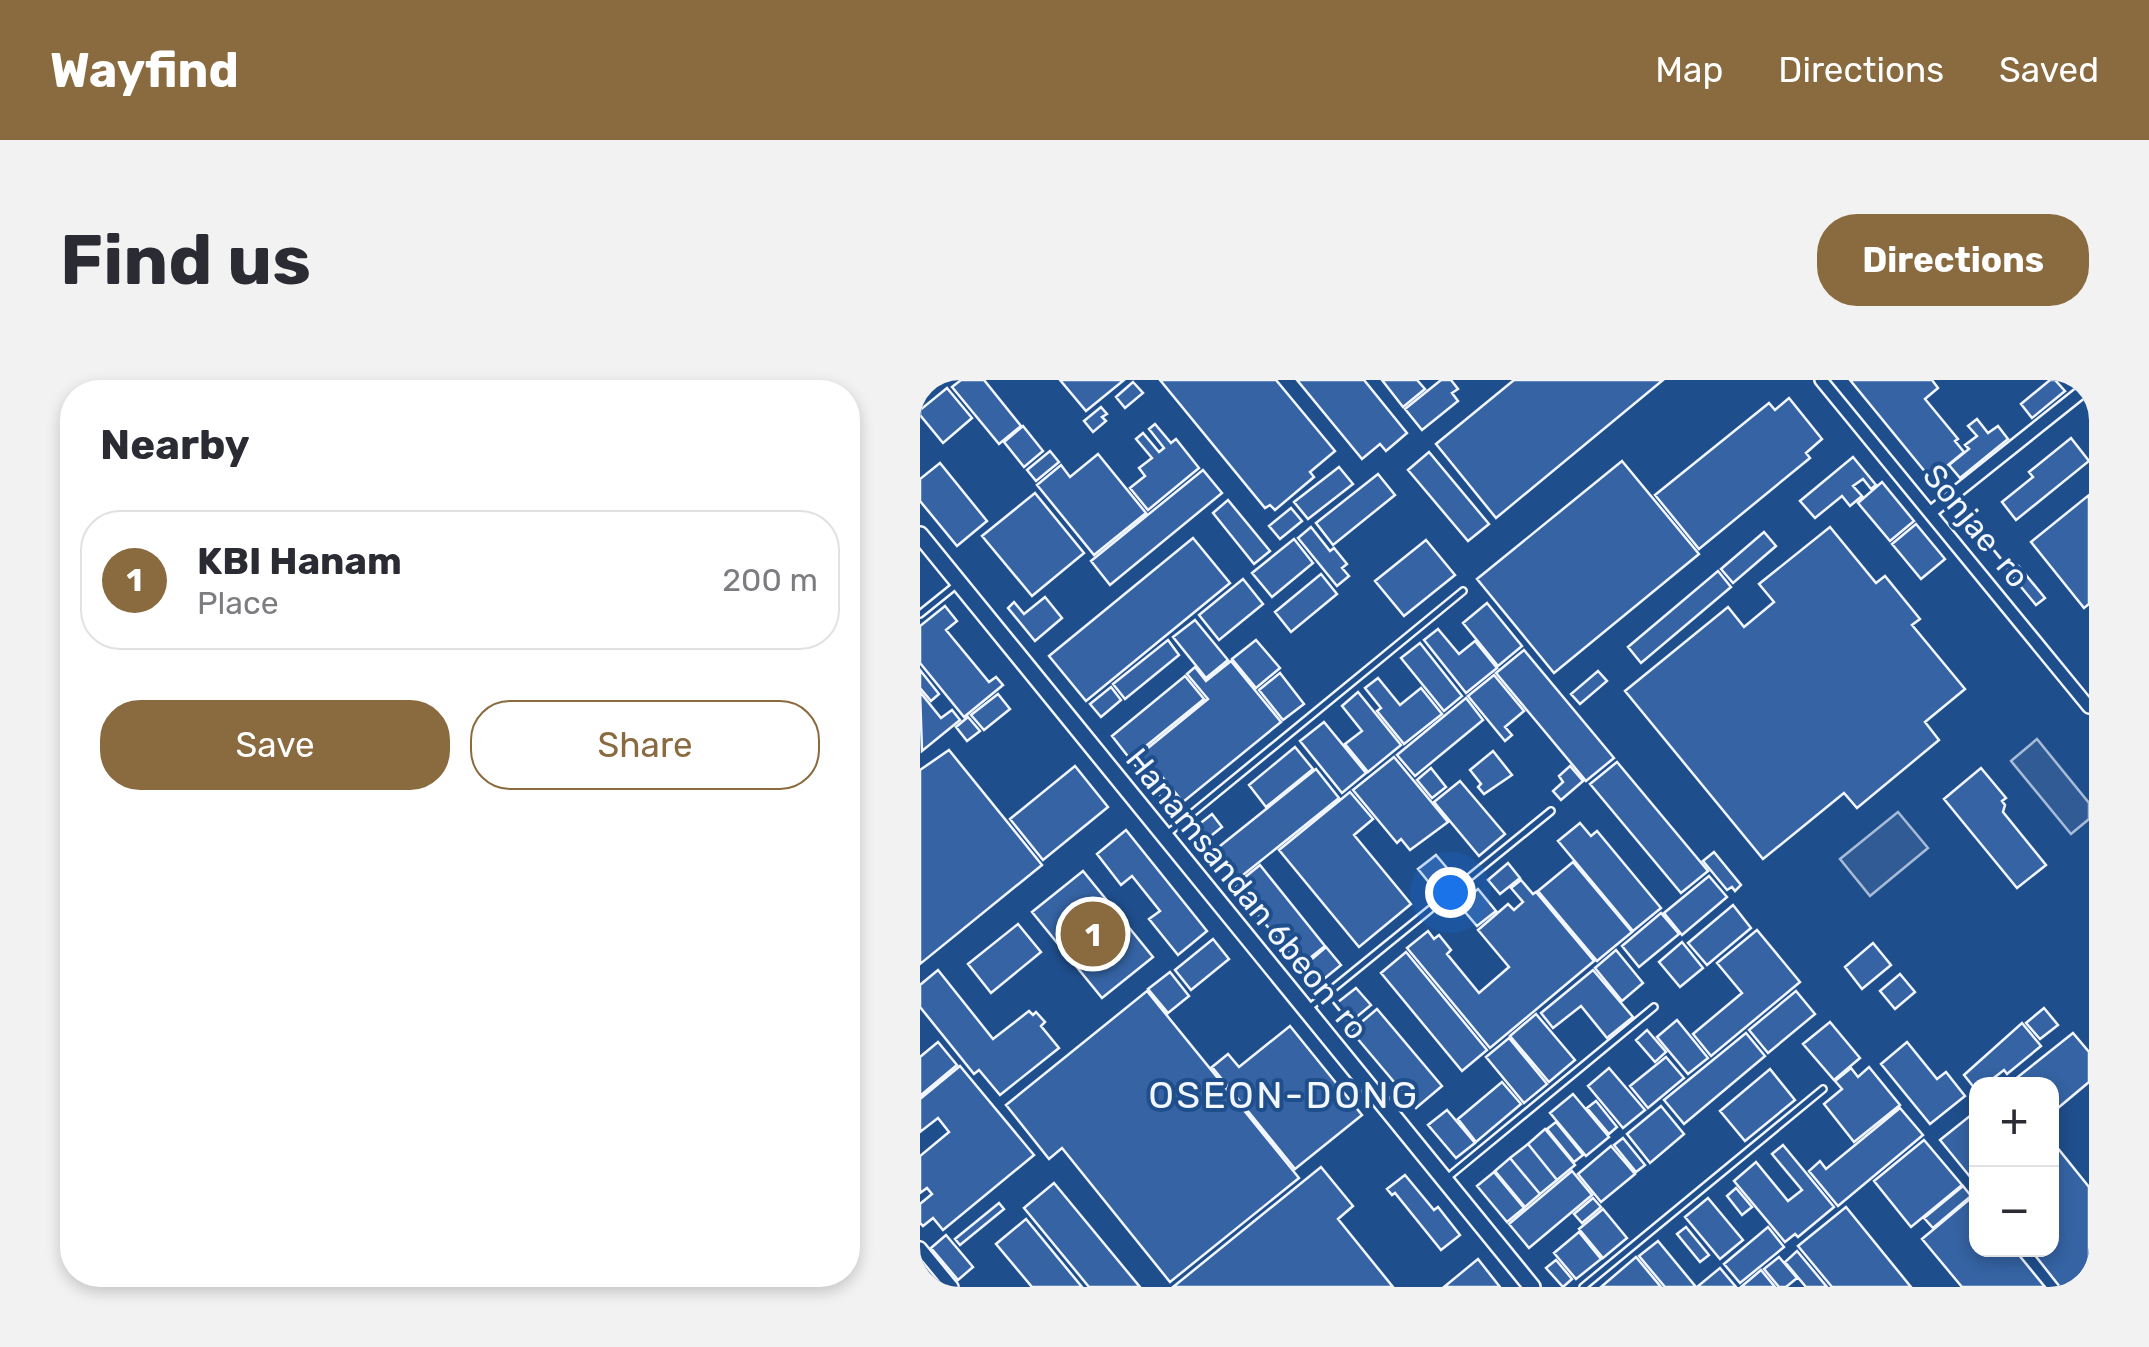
<!DOCTYPE html>
<meta charset="utf-8">
<style>
:root{--surface:#fff;--page:#f2f2f3;--text:#2b2b33;--muted:#7c7c81;--line:#e1e1e2;--accent:#8a6a3f}
body{margin:0;font-family:Rubik,sans-serif;background:var(--page);color:var(--text)}
.controls{position:absolute;right:30px;bottom:30px;display:grid;overflow:hidden;border-radius:20px;box-shadow:0 5px 15px #0003}
.controls button{width:90px;height:90px;display:grid;place-items:center;padding:0;border:0;border-bottom:2px solid var(--line);background:var(--surface);color:var(--text);font:50px sans-serif}
.you{position:absolute;left:530px;top:512px;width:35px;height:35px;margin:-25px;border:8px solid #fff;border-radius:50%;background:#1a73e8;box-shadow:0 0 0 15px #1a73e833}
.badge{display:grid;place-items:center;width:65px;height:65px;border-radius:50%;background:var(--accent);color:#fff;font-size:32px;font-weight:700}
.pin{position:absolute;translate:-50% -50%;border:5px solid #fff;box-shadow:0 2px 10px #0006}
.list{margin:0;padding:0;list-style:none}
h2{display:flex;justify-content:space-between;align-items:center;height:130px;margin:0;padding:0 40px;font-size:42px}
h2 small{font-size:32px;font-weight:400;color:var(--muted)}
.list li{display:grid;grid-template-columns:65px 1fr auto;gap:30px;align-items:center;box-sizing:border-box;height:140px;margin:0 20px 20px;padding:0 20px;border:2px solid var(--line);border-radius:40px}
.list b{display:block;font-size:38px;white-space:nowrap}
.list p{margin:0;font-size:32px;white-space:nowrap;color:var(--muted)}
.list em{font-size:32px;font-style:normal;color:var(--muted)}
.actions{display:flex;gap:20px;padding:30px 40px}
.actions a{flex:1;padding:22px 0;border:2px solid var(--accent);border-radius:40px;text-align:center;font-size:35px;color:var(--accent)}
.actions .main{background:var(--accent);color:#fff}
.map{position:relative;flex:none;width:1169px;height:907px;overflow:hidden;border-radius:40px}
header{display:flex;align-items:center;gap:60px;box-sizing:border-box;height:140px;padding:0 50px;background:var(--accent);color:#fff}
header strong{font-size:48px}
nav{display:flex;gap:55px;margin-inline-start:auto;font-size:35px}
.intro{display:flex;align-items:center;justify-content:space-between;box-sizing:border-box;height:240px;padding:0 60px}
h1{margin:0;font-size:70px}
.button{padding:25px 45px;border-radius:40px;background:var(--accent);color:#fff;font-size:35px;font-weight:700}
main{display:flex;gap:60px;padding:0 60px}
aside{flex:1;background:var(--surface);border-radius:40px;box-shadow:0 5px 15px #0003}
.map>svg:first-child{display:block}
</style>
<header>
<strong>Wayfind</strong>
<nav><a>Map</a><a>Directions</a><a>Saved</a></nav>
</header>
<div class="intro"><h1>Find us</h1><a class="button">Directions</a></div>
<main>
<aside>
<h2>Nearby<small></small></h2>
<ul class="list">
<li><span class="badge">1</span><div><b>KBI Hanam</b><p>Place</p></div><em>200 m</em></li>
</ul>
<div class="actions"><a class="main">Save</a><a>Share</a></div>
</aside>
<div class="map">
<svg width="1169" height="907" viewBox="0 0 1169 907">
<rect width="100%" height="100%" fill="#1f4e8c"/>
<path fill="#305b95" stroke="#a8bbd7" stroke-width="2.5" d="M1117 359 1169 423V439L1151 454 1091 381Z
M978 432 1008 468 950 516 920 479Z"/>
<path fill="#3563a3" stroke="#f2f6ff" stroke-width="2.5" d="M41 0H64L101 46 79 64 32 7Z
M140 0H204L166 31Z
M240 0H356L415 71 390 92 394 97 355 130 350 125 345 128Z
M377 0H444L487 53 466 71 460 64 442 79Z
M462 0H497L505 9 483 27Z
M521 0H531L538 9 532 13 538 21 502 50 485 29Z
M594 0H743L576 138 516 64Z
M930 0H1012L1018 8 1005 19 1038 59 1035 61 1044 72 1011 99Z
M1130 0H1135L1145 11 1112 38 1101 24Z
M213 2 223 13 205 28 196 17Z
M27 8 52 38 23 63 0 35V30Z
M869 18 902 59 886 73 890 78 779 169 735 115 849 23 855 30Z
M181 27 187 34 182 37 186 41 173 52 164 41Z
M1057 39 1068 53 1078 46 1088 59 1040 98 1029 85 1049 69 1045 65 1057 56 1048 46Z
M235 44 251 63 256 59 279 88 228 130 210 108 225 96 219 88 232 78 216 59 223 53 239 72 244 68 229 49Z
M103 46 123 71 104 87 84 62Z
M1151 58 1169 81 1096 140 1082 122 1113 97 1109 92Z
M130 71 139 82 116 101 107 90Z
M509 72 569 144 548 161 488 90Z
M178 74 226 133 174 175 117 105 141 85 150 97Z
M933 77 956 105 951 109 943 99 933 106 942 116 930 126 922 116 895 138 880 121Z
M702 81 779 174 634 293 557 199Z
M20 83 67 141 37 166 0 121V99Z
M419 87 433 104 388 139 374 122Z
M283 90 302 113 190 205 171 181Z
M458 94 475 115 413 165 396 143Z
M962 102 994 141 970 161 938 123Z
M115 113 164 173 112 216 62 156Z
M1169 115V224L1164 228 1111 162Z
M308 120 350 171 334 184 293 133Z
M371 128 382 141 360 159 349 146Z
M996 144 1025 179 1001 199 972 164Z
M391 147 410 171 414 168 427 184 422 188 429 196 417 206 378 158Z
M910 147 956 203 965 196 1000 239 992 245 1045 309 1005 342 1019 360 937 428 924 413 843 479 705 311 808 227 824 247 854 222 839 204Z
M844 152 856 166 813 203 801 189Z
M273 158 310 203 166 321 129 276Z
M374 159 393 183 352 217 332 193Z
M506 160 535 195 484 236 455 201Z
M1096 183 1125 218 1116 225 1087 190Z
M798 191 811 207 721 283 708 267Z
M401 194 417 214 371 252 355 232Z
M323 199 343 224 299 260 279 235Z
M125 217 142 238 115 261 88 228 94 222 104 234Z
M567 223 602 266 578 286 543 243Z
M25 226 37 241 26 250 69 302 76 297 83 305 44 337 0 283V246Z
M275 240 308 280 286 298 253 257Z
M518 249 539 274 555 261 577 288 546 313 504 260Z
M248 260 259 275 205 319 193 304Z
M336 260 360 288 336 308 312 279Z
M500 263 542 316 524 331 481 278Z
M604 270 694 378 666 401 576 293Z
M311 281 361 342 263 422 243 398 232 407 212 381 288 319 267 294 275 287 286 301Z
M0 290 19 314 11 321 0 308Z
M678 291 687 301 660 324 651 314Z
M360 293 384 324 363 340 339 310Z
M574 295 604 331 585 347 592 355 585 361 548 316Z
M265 296 284 319 210 379 192 356Z
M458 298 480 325 501 308 522 334 484 364 457 331 461 328 445 308Z
M191 307 201 320 181 337 170 324Z
M0 312 21 338 32 330 40 340 2 371Z
M438 312 481 365 448 392 425 364 442 351 422 326Z
M78 314 90 329 64 350 51 335Z
M546 318 563 340 495 396 477 375Z
M48 337 60 351 47 361 36 347Z
M404 342 446 393 422 413 380 361Z
M375 367 393 389 346 427 329 405Z
M29 370 122 485 0 584V390Z
M573 371 592 395 564 414 558 407 561 404 550 390Z
M474 377 528 442 490 470 481 459 477 463 433 410Z
M697 382 788 491 761 513 670 404Z
M155 386 188 427 123 480 90 439Z
M650 386 663 401 641 420 633 411 643 402 639 396Z
M511 388 526 407 512 418 497 400Z
M1061 388 1086 418 1082 421 1085 425 1083 432 1126 485 1097 508 1024 419Z
M396 389 419 418 318 499 295 470Z
M243 401 262 423 252 431 234 408Z
M540 401 585 454 559 476 514 422Z
M430 412 453 439 434 455 491 524 439 567 359 470Z
M292 434 302 447 282 463 272 450Z
M660 443 671 456 677 451 741 528 713 551 638 461Z
M206 450 287 551 258 575 229 539 240 531 212 496 201 505 177 474Z
M794 472 821 505 815 511 812 507 807 510 783 481Z
M516 475 533 495 515 510 498 489Z
M653 482 712 552 677 581 618 511Z
M588 483 600 498 580 514 568 500Z
M340 485 405 566 380 586 314 506Z
M163 491 233 577 182 618 112 532Z
M789 496 807 517 762 555 744 533Z
M601 500 613 514 616 512 674 581 570 668 487 568 508 551 514 559 519 555 531 570 527 574 559 613 589 587 558 550 588 524 594 530 603 522 591 508Z
M558 509 576 531 557 546 539 525Z
M813 525 831 548 787 585 768 563Z
M741 533 759 554 719 587 702 566Z
M98 544 121 572 71 613 48 584Z
M837 550 880 602 791 676 773 654 822 613 797 583Z
M293 559 309 579 271 610 255 590Z
M762 562 783 588 760 607 739 582Z
M953 563 971 585 942 609 925 587Z
M406 567 421 585 399 603 385 585Z
M696 570 723 603 702 621 675 588Z
M486 572 567 670 542 691 461 593Z
M18 590 73 659 109 631 113 635 116 632 125 642 121 646 139 668 80 715 59 690 54 694 0 627V605Z
M673 590 713 637 687 658 661 626 633 648 621 633Z
M250 592 269 616 248 633 228 609Z
M980 594 995 612 975 629 960 611Z
M436 608 451 625 428 644 413 626Z
M227 611 379 798 250 902 142 768 129 779 86 725Z
M876 611 895 634 848 673 829 650Z
M1124 628 1138 645 1120 659 1106 643Z
M457 629 522 706 496 728 431 651Z
M616 634 655 680 629 702 590 656Z
M757 640 788 678 768 694 737 657Z
M910 642 940 678 914 700 883 664Z
M1102 643 1121 666 1087 694 1084 690 1066 704H1056V710L1044 695Z
M370 646 442 735 375 789 292 687 308 674 319 687Z
M727 650 746 672 735 682 716 660Z
M826 653 845 676 764 744 744 720Z
M1153 653 1169 672V702L1132 733V704H1089Z
M589 658 627 704 604 723 566 677Z
M18 662 37 685 0 716V677Z
M987 662 1017 699 1026 692 1045 716 1010 744 961 684Z
M746 677 764 698 728 728 710 706Z
M40 686 114 775 23 850 13 838 3 846 0 843V824L12 814 7 808 0 813V776L29 752 18 738 0 752V719Z
M949 687 980 725 934 762 904 724 922 709 915 701 931 688 938 697Z
M689 688 725 730 703 748 668 706Z
M850 689 875 720 825 761 800 731Z
M582 702 601 724 556 762 538 739Z
M653 714 689 757 666 776 630 733Z
M676 721 697 747 689 754 667 728Z
M741 726 764 754 730 783 707 754Z
M980 728 1003 755 918 826 889 791 900 781 906 789Z
M527 730 555 763 536 778 508 745Z
M1056 731V793L1051 798 1020 760Z
M636 742 663 775 654 782 627 749Z
M625 749 655 785 637 800 608 764Z
M703 758 725 785 716 792 694 765Z
M1004 760 1042 805 991 847 954 801Z
M1132 761 1169 807V907H1140L1110 869H1132Z
M608 764 637 800 620 814 590 778Z
M863 765 914 827 878 857 875 854 865 862 814 801 836 782 868 821 882 810 852 774Z
M691 766 715 794 681 822 658 794Z
M590 778 620 814 605 827 575 791Z
M401 787 433 826 418 839 473 907H253Z
M652 791 672 815 609 868 589 844Z
M574 792 604 828 587 842 557 806Z
M485 795 514 830 518 827 540 855 521 870 475 813 472 815 467 809Z
M134 803 220 907H169L104 828Z
M1043 806 1051 816 1013 848 1004 838Z
M816 808 832 827 822 835 807 816Z
M673 818 681 827 662 843 654 834Z
M788 818 823 860 800 879 765 837Z
M1051 818 1056 825V869H1094L1125 907H1042L1002 859Z
M79 823 84 829 40 865 35 859Z
M926 827 991 907H912L878 866Z
M683 829 707 858 683 878 659 849Z
M106 839 162 907H112L76 864Z
M766 847 789 875 780 882 757 854Z
M848 847 864 867 820 903 804 884Z
M659 852 681 879 656 899 634 873Z
M26 855 53 887 38 900 11 868Z
M738 861 776 907H745L719 876Z
M877 871 907 907H886L865 882Z
M716 877 741 907H681Z
M859 877 877 898 866 907H859L844 889Z
M558 879 580 907H524Z
M636 880 652 899 643 907 626 888Z
M800 888 816 907H777Z
M841 890 855 907H821Z"/>
<g fill="none" stroke-linecap="round" stroke-linejoin="round">
<defs>
<path id="lane" d="M0 234 36 205
M247 454 543 211
M389 628 631 431
M527 798 734 627
M663 907 903 709"/>
<path id="street" d="M901 0 1169 327
M1010 133 1169 6
M0 868 32 907"/>
<path id="secondary" d="M0 155 612 907"/>
</defs>
<use href="#lane" stroke="#f2f6ff" stroke-width="10"/>
<use href="#street" stroke="#f2f6ff" stroke-width="16"/>
<use href="#secondary" stroke="#f2f6ff" stroke-width="20"/>
<use href="#lane" stroke="#1f4e8c" stroke-width="5"/>
<use href="#street" stroke="#1f4e8c" stroke-width="11"/>
<use href="#secondary" stroke="#1f4e8c" stroke-width="15"/>
</g>
<g text-anchor="middle" stroke-width="8" stroke-linejoin="round" paint-order="stroke">
<g font-size="32" fill="#f2f6ff" stroke="#1f4e8c">
<text transform="translate(1056 146) rotate(51)" y="11">Sonjae-ro</text>
<text transform="translate(327 514) rotate(51)" y="11">Hanamsandan 6beon-ro</text>
</g>
<g font-size="38" letter-spacing="2.5" fill="#f2f6ff" stroke="#1f4e8c">
<text x="364" y="728">OSEON-DONG</text>
</g>
</g>
</svg>
<div class="controls">
<button>+</button>
<button>−</button>
</div>
<div class="you"></div>
<div class="pin badge" style="left:173px;top:554px">1</div>
</div>
</main>
